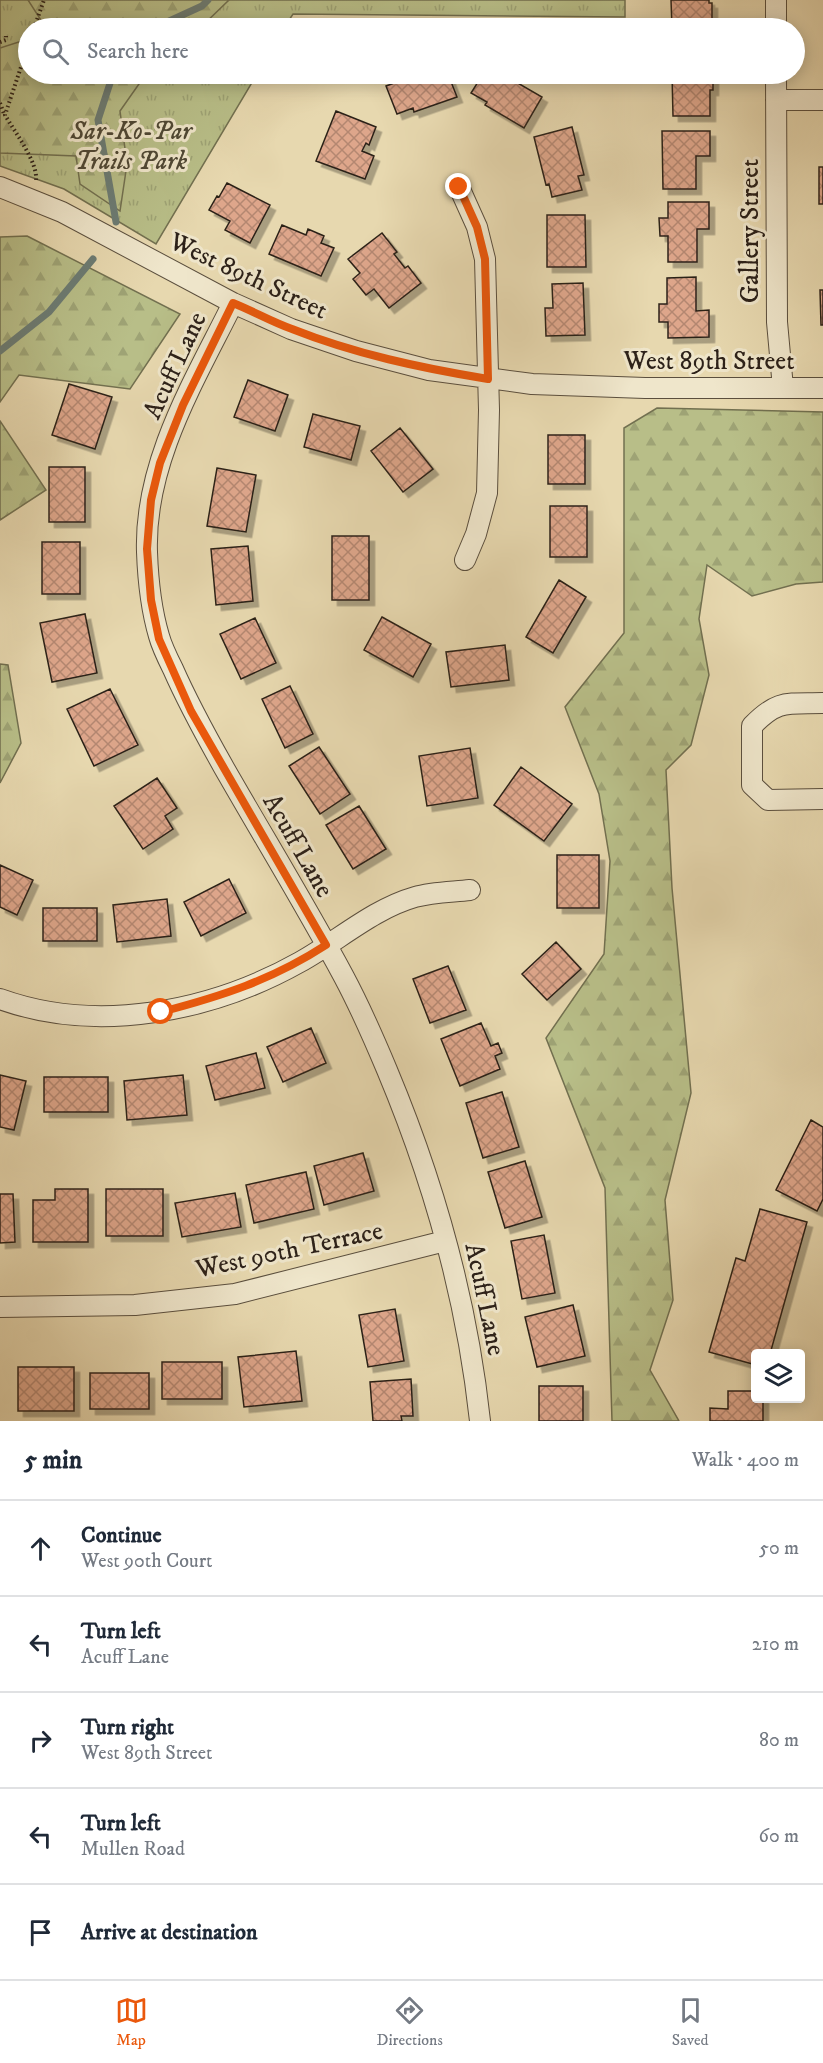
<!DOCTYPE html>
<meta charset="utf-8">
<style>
:root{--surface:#fff;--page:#f2f2f3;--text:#1f2937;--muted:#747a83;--line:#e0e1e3;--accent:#ea580c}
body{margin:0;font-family:"IM FELL DW Pica",serif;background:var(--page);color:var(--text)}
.controls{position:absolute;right:18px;bottom:18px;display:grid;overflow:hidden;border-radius:6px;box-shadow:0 3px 15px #0003}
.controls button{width:54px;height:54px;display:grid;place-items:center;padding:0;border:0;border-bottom:2px solid var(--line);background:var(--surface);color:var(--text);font:30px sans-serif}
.stop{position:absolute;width:18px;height:18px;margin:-14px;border:4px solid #ea580c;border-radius:50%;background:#fff}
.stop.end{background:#ea580c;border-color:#fff;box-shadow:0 2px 6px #0008}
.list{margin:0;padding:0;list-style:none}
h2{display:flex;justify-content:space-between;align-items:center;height:78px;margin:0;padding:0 24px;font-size:26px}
h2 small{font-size:20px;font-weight:400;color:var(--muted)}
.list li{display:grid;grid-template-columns:39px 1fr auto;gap:18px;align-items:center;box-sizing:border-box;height:96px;padding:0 24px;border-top:2px solid var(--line)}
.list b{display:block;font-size:22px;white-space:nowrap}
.list p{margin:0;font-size:20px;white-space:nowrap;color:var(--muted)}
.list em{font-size:20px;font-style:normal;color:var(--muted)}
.icon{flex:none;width:33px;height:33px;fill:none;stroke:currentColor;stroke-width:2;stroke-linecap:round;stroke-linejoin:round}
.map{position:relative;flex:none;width:823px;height:1421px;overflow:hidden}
.search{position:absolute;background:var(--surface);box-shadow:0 3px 15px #0003;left:18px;right:18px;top:18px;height:66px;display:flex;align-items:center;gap:15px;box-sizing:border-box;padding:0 21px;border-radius:33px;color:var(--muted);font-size:22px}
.sheet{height:558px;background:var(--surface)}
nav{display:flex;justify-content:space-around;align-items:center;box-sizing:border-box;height:84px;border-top:2px solid var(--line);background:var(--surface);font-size:16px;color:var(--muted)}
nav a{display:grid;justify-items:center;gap:3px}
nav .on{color:var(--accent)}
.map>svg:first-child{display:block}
</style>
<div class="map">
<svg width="823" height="1421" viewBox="0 0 823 1421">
<defs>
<pattern id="grass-tufts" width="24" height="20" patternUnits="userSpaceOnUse" patternTransform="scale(1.5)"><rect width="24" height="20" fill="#b8be88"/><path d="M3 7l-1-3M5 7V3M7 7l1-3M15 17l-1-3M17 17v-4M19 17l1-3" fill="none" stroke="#9ea375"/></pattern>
<pattern id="forest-firs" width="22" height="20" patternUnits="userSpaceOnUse" patternTransform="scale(1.5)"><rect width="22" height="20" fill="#b8be88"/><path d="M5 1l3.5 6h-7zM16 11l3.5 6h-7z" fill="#9ea375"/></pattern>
<pattern id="building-cross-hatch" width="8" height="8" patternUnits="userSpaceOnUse" patternTransform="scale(1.5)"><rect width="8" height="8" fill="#dea68b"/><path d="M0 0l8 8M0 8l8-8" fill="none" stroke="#b48771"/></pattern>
<filter id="shadow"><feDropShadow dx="5.5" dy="5.5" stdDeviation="0" flood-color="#0004"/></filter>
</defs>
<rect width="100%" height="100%" fill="#e7d8af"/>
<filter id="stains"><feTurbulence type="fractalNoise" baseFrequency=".00333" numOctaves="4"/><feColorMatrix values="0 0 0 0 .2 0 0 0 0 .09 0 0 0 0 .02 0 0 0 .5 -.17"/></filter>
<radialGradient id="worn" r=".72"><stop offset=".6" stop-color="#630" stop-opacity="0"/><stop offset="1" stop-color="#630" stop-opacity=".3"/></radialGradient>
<path fill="url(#grass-tufts)" stroke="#727050" stroke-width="1.5" d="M0 0H625V17L293 14 284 28H28V74H257L156 244 64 189 0 166Z"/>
<path fill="url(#forest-firs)" stroke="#727050" stroke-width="1.5" d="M28 0H229L200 28H46Z
M28 39V74H146L120 111 127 164 120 211 80 184 76 156 0 153V48Z
M27 236 180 314 130 389 19 375 0 402V237Z
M657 408 823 412V582L796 584 752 596 707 565 699 619 709 675 691 745 666 770 672 888 691 1093 665 1200 673 1300 650 1370 679 1421H612L605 1188 546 1038 604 954 610 861 599 794 565 707 624 633V428Z
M0 421 46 490 0 520Z
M0 664 8 665 21 743 0 783Z"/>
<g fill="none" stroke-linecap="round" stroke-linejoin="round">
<path stroke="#6c7c74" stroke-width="7" d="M154 28 202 6 208 0
M113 74 98 120 116 222
M0 351 49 312 93 259"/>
</g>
<path fill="url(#building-cross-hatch)" stroke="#2c2119" stroke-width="1.5" filter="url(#shadow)" d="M671 0H709V3H712V19H709V28H672Z
M406 74H448L457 97 414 112 413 108 397 114 386 86 400 81 398 76Z
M483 74 488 75 494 74 502 78 504 75 542 97 524 128 485 105 487 102 471 93Z
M672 74H713V90H710V116H673Z
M336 111 376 127 369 145 366 143 362 151 374 156 365 179 316 161Z
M572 127 584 175 578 176 582 190 552 197 549 184 546 185 534 137Z
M662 131H710V156H696V189H663Z
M819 167H823V204H819Z
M227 183 270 205 250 243 225 230 230 221 209 210 217 196 219 197Z
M668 202H709V229H697V262H668V236H660L659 218H668Z
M547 215H585L586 267H547Z
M282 225 306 235 308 229 324 236 321 243 334 248 321 276 269 254Z
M382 233 397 252 394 254 405 268 408 266 421 283 389 308 374 289 366 295 353 279 360 273 348 259Z
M696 277V311L709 310V337L668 338V322H659V304H667V278Z
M583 283 585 335 546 336 545 308H553L552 284Z
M820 290H823V325H821Z
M248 380 288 395 275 431 234 417Z
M69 384 112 397 95 449 52 435Z
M313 414 360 426 351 460 304 447Z
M400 428 433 469 403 492 371 451Z
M548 435H585V484H548Z
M49 467H85V522H49Z
M217 468 256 475 246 532 207 526Z
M550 506H587V557H550Z
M332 536H369V600H332Z
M42 542H80V594H42Z
M248 546 253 601 216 605 211 549Z
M559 580 586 597 553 653 526 637Z
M85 614 97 673 52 682 40 623Z
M382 617 431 644 413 677 364 650Z
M255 618 276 663 241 679 220 634Z
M505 645 509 680 451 687 446 652Z
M290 686 313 734 285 748 262 699Z
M110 689 138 745 94 766 67 709Z
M319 747 350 794 320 814 289 766Z
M470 748 478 798 427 806 419 756Z
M521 767 572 804 544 841 494 805Z
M157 778 177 808 165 816 173 829 143 849 114 806Z
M359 806 386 849 353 869 326 825Z
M557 855H599V908H557Z
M0 865 33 880 17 915 0 907Z
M229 879 246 913 201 936 184 902Z
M167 899 171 936 117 942 113 905Z
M43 908H97V941H43Z
M556 942 581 969 547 1000 522 974Z
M448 966 466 1010 430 1023 413 979Z
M481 1023 491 1046 498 1043 502 1053 495 1056 500 1069 460 1086 441 1039Z
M311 1028 326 1063 283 1082 267 1047Z
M256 1053 265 1088 215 1100 206 1066Z
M0 1075 26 1081 14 1130 0 1127Z
M183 1075 187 1115 127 1120 124 1081Z
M44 1077H108V1112H44Z
M502 1092 519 1147 483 1158 466 1103Z
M811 1120 823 1127V1199L817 1211 776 1190Z
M363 1153 374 1191 324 1205 314 1166Z
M525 1161 542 1217 505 1228 488 1172Z
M306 1172 314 1209 254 1223 246 1185Z
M55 1189H88V1242H33V1200H55Z
M106 1189H163V1236H106Z
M235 1193 241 1227 182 1237 175 1203Z
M0 1194H13L15 1242 0 1243Z
M760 1209 807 1222 770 1354H756V1365L709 1352 736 1258 745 1261Z
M544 1235 555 1293 522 1299 511 1241Z
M573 1305 585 1356 537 1367 525 1317Z
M395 1309 404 1361 368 1367 359 1315Z
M296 1351 302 1401 244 1407 238 1357Z
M162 1362H222V1399H162Z
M18 1367H74V1411H18Z
M90 1373H149V1409H90Z
M411 1379 413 1416H401L402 1421H373L370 1382Z
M539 1386H583V1421H539Z
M728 1391H756V1398H763V1421H710V1408L728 1409Z"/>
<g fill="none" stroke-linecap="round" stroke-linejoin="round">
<defs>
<path id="street" d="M776 0V28
M776 74 777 322 783 388
M776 100H823
M0 187 62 212 233 303 291 329 356 351 429 370 532 384 645 388H823
M459 187 477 227 485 259 489 410 487 493 476 534 465 560
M233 303C195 380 144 462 147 552 148 580 151 609 159 636 162 647 168 659 173 669 188 703 205 734 223 766 263 836 306 906 344 977 360 1007 374 1039 387 1070 434 1182 467 1300 480 1421
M823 703C787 704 778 699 752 726V785L768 800 823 799
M0 999C97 1034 211 1012 300 962 338 941 373 909 415 897 432 892 452 892 470 890
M0 1307 135 1305 235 1294 445 1241"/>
</defs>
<use href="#street" stroke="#5b4f3e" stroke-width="22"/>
<path stroke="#2c2119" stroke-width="4" stroke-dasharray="1.5 3" stroke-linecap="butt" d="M34 28 44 0
M0 42 6 40V36
M28 46 5 115C14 131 38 162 36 180
M0 103 4 114"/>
<use href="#street" stroke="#efe6cb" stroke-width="20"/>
</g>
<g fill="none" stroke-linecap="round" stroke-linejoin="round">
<path stroke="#ea580c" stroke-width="8" d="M161 1012C222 996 272 980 326 945L191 711 159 639 151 600 147 549 151 500 160 463 183 405 233 303C253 311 272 322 292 329 355 354 421 368 488 379L485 259 477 227 459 187"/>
</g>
<g text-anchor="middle" stroke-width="6" stroke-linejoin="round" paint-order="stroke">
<g font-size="26" font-style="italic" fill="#4f4835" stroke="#efe6cb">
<text x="131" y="139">Sar-Ko-Par<tspan x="131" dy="30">Trails Park</tspan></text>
</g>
<g font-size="26" fill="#2c2119" stroke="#efe6cb">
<text transform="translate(749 231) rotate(-90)" y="9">Gallery Street</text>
<text transform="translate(249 275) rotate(25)" y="9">West 89th Street</text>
<text x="709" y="369">West 89th Street</text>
<text transform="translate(174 365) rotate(-65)" y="9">Acuff Lane</text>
<text transform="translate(299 845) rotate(60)" y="9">Acuff Lane</text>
<text transform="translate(289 1249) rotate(-12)" y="9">West 90th Terrace</text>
<text transform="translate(486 1299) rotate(78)" y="9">Acuff Lane</text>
</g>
</g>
<rect width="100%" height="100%" filter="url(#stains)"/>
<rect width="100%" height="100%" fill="url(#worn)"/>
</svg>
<div class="controls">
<button><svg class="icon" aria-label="layers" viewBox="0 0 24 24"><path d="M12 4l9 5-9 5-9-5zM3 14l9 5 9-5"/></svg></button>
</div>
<div class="stop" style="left:161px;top:1012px"></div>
<div class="stop end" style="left:459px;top:187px"></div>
<div class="search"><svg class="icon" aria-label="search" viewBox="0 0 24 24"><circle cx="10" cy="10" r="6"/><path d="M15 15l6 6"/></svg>Search here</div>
</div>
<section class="sheet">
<h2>5 min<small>Walk · 400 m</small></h2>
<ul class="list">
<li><svg class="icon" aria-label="ahead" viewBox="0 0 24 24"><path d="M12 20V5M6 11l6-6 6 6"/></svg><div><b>Continue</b><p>West 90th Court</p></div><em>50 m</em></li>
<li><svg class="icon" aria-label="left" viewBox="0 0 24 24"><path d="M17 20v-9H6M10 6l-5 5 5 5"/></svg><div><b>Turn left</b><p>Acuff Lane</p></div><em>210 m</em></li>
<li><svg class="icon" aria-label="right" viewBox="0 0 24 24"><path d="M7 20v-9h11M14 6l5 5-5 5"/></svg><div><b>Turn right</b><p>West 89th Street</p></div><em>80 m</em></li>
<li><svg class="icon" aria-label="left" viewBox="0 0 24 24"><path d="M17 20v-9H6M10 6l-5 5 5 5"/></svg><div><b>Turn left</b><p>Mullen Road</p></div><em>60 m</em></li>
<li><svg class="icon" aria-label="arrive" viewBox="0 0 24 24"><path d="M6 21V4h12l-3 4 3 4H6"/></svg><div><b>Arrive at destination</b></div></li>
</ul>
</section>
<nav>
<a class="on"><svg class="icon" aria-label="map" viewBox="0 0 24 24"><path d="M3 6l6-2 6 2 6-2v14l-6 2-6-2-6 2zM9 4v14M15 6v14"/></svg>Map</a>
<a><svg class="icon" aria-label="directions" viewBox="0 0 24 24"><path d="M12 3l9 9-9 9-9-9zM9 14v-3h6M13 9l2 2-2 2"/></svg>Directions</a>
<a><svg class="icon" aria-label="saved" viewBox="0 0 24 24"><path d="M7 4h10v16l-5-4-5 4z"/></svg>Saved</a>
</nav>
